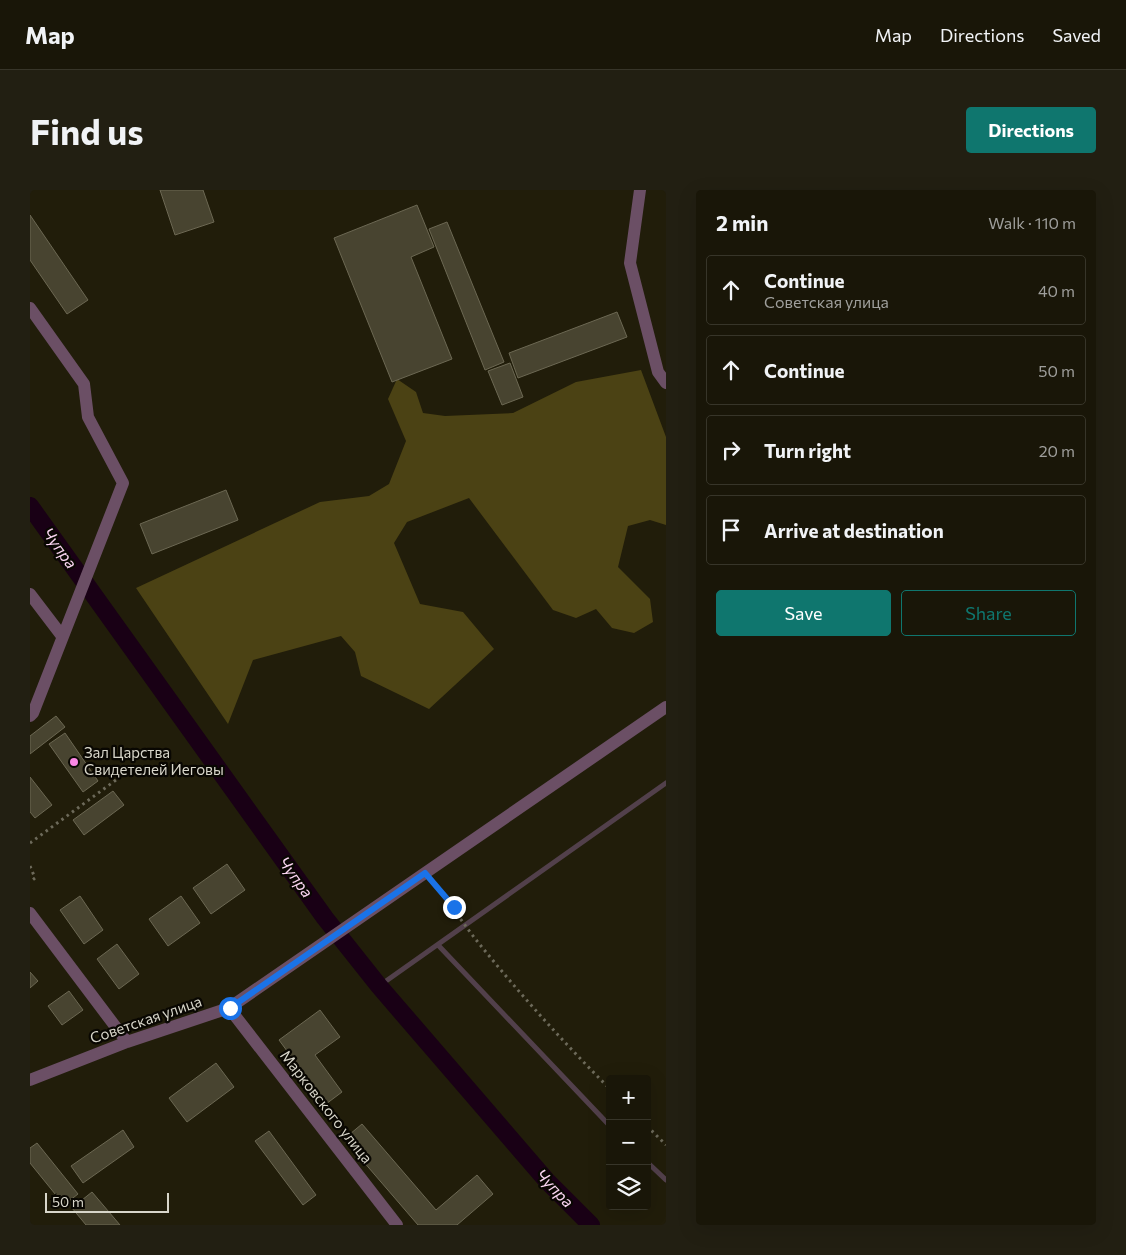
<!DOCTYPE html>
<meta charset="utf-8">
<style>
:root{--surface:#191608;--page:#221f12;--text:#f1f3f6;--muted:#9f9f9c;--line:#373529;--accent:#0f766e}
body{margin:0;font-family:Commissioner,sans-serif;background:var(--page);color:var(--text)}
.controls{position:absolute;right:15px;bottom:15px;display:grid;overflow:hidden;border-radius:5px;box-shadow:0 5px 20px #0002}
.controls button{width:45px;height:45px;display:grid;place-items:center;padding:0;border:0;border-bottom:1px solid var(--line);background:var(--surface);color:var(--text);font:25px sans-serif}
.scale{position:absolute;left:15px;bottom:12px;width:124px;box-sizing:border-box;padding-left:5px;border:2px solid #d8d6ca;border-top:0;font-size:14px;line-height:18px;white-space:nowrap;color:#d8d6ca;-webkit-text-stroke:4px #090702;paint-order:stroke}
.stop{position:absolute;width:15px;height:15px;margin:-11px;border:4px solid #1a73e8;border-radius:50%;background:#fff}
.stop.end{background:#1a73e8;border-color:#fff;box-shadow:0 1px 5px #0008}
.list{margin:0;padding:0;list-style:none}
h2{display:flex;justify-content:space-between;align-items:center;height:65px;margin:0;padding:0 20px;font-size:21px}
h2 small{font-size:16px;font-weight:400;color:var(--muted)}
.list li{display:grid;grid-template-columns:32px 1fr auto;gap:15px;align-items:center;box-sizing:border-box;height:70px;margin:0 10px 10px;padding:0 10px;border:1px solid var(--line);border-radius:5px}
.list b{display:block;font-size:19px;white-space:nowrap}
.list p{margin:0;font-size:16px;white-space:nowrap;color:var(--muted)}
.list em{font-size:16px;font-style:normal;color:var(--muted)}
.actions{display:flex;gap:10px;padding:15px 20px}
.actions a{flex:1;padding:11px 0;border:1px solid var(--accent);border-radius:5px;text-align:center;font-size:18px;color:var(--accent)}
.actions .main{background:var(--accent);color:#fff}
.icon{flex:none;width:28px;height:28px;fill:none;stroke:currentColor;stroke-width:2;stroke-linecap:round;stroke-linejoin:round}
.map{position:relative;flex:none;width:636px;height:1035px;overflow:hidden;border-radius:5px}
header{display:flex;align-items:center;gap:30px;box-sizing:border-box;height:70px;padding:0 25px;background:var(--surface);border-bottom:1px solid var(--line)}
header strong{font-size:24px}
nav{display:flex;gap:28px;margin-inline-start:auto;font-size:18px}
.intro{display:flex;align-items:center;justify-content:space-between;box-sizing:border-box;height:120px;padding:0 30px}
h1{margin:0;font-size:35px}
.button{padding:12px 22px;border-radius:5px;background:var(--accent);color:#fff;font-size:18px;font-weight:700}
main{display:flex;gap:30px;padding:0 30px}
aside{flex:1;background:var(--surface);border-radius:5px;box-shadow:0 5px 20px #0002}
.map>svg:first-child{display:block}
</style>
<header>
<strong>Map</strong>
<nav><a>Map</a><a>Directions</a><a>Saved</a></nav>
</header>
<div class="intro"><h1>Find us</h1><a class="button">Directions</a></div>
<main>
<div class="map">
<svg width="636" height="1035" viewBox="0 0 636 1035">
<rect width="100%" height="100%" fill="#211d0a"/>
<path fill="#4b4214" d="M611 180 636 247V335L620 330 598 336 588 377 620 409 623 432 604 443 582 438 566 419 546 428 523 420 439 308 377 332 364 353 390 414 433 422 464 459 399 519 331 486 325 462 311 446 223 470 198 534 106 398 290 312 339 306 359 294 376 251 358 209 367 189 386 202 393 223 415 226 483 223 546 192Z"/>
<g fill="none" stroke-linecap="round" stroke-linejoin="round">
<path stroke="#52404b" stroke-width="5" d="M408 755 580 936
M349 796 636 593
M617 972 636 990"/>
<path stroke="#190015" stroke-width="18" d="M0 316 295 728 349 796 517 991 561 1035"/>
</g>
<path fill="#484430" stroke="#6c6853" d="M130 0H173L184 32 145 45Z
M387 15 404 57 381 67 422 169 362 192 304 48Z
M0 25 58 110 37 124 0 70Z
M417 32 474 172 455 180 399 39Z
M587 122 597 147 488 188 479 163Z
M480 173 493 207 472 215 458 181Z
M196 300 208 330 122 364 110 334Z
M26 526 35 537 0 564V546Z
M35 543 68 591 53 602 19 554Z
M0 587 22 615 5 628 0 622Z
M83 601 94 615 54 645 43 630Z
M197 674 215 700 181 724 163 698Z
M50 706 73 740 54 754 30 720Z
M151 706 170 733 138 756 119 729Z
M87 754 109 784 89 799 67 769Z
M0 782 8 791 0 798Z
M39 801 53 820 32 835 18 816Z
M290 820 310 847 285 865 312 902 296 914 249 850Z
M186 873 204 897 157 932 139 908Z
M332 934 406 1020 447 985 463 1004 427 1035H388L314 949Z
M93 940 104 957 53 993 41 976Z
M239 941 286 1005 273 1015 225 951Z
M7 953 48 1004 34 1015 0 973V958Z
M62 1002 90 1035H56L42 1018Z"/>
<g fill="none" stroke-linecap="round" stroke-linejoin="round">
<path stroke="#6d6a5a" stroke-width="3" stroke-dasharray="2.5 4" stroke-linecap="butt" d="M0 653 86 590
M0 676 5 688 0 692
M403 693C419 712 432 732 447 751 488 802 533 852 580 899
M617 936 636 955"/>
<path stroke="#6b4f65" stroke-width="12" d="M610 0 600 73 628 182 636 193
M0 118 54 194 58 227 93 293 3 523 0 526
M0 404 32 446
M0 723 97 852
M199 818 367 1035
M0 890 97 852 199 818 636 517"/>
</g>
<g fill="none" stroke-linecap="round" stroke-linejoin="round">
<path stroke="#1a73e8" stroke-width="6" d="M200 818 395 683 424 717"/>
</g>
<circle fill="#fb87e5" stroke="#090702" stroke-width="2" cx="44" cy="572" r="5"/>
<g text-anchor="middle" stroke-width="4.5" stroke-linejoin="round" paint-order="stroke">
<g font-size="15" fill="#d8d6ca" stroke="#090702" text-anchor="start">
<text x="54" y="568">Зал Царства<tspan x="54" dy="17">Свидетелей Иеговы</tspan></text>
</g>
<g font-size="15" fill="#d8d6ca" stroke="#090702">
<text transform="translate(116 830) rotate(-19)" y="5">Советская улица</text>
<text transform="translate(296 917) rotate(52)" y="5">Марковского улица</text>
</g>
<g font-size="16" font-style="italic" fill="#fbd6f2" stroke="#090702">
<text transform="translate(30 358) rotate(54)" y="6">Чупра</text>
<text transform="translate(266 687) rotate(54)" y="6">Чупра</text>
<text transform="translate(525 998) rotate(46)" y="6">Чупра</text>
</g>
</g>
</svg>
<div class="controls">
<button>+</button>
<button>−</button>
<button><svg class="icon" aria-label="layers" viewBox="0 0 24 24"><path d="M12 4l9 5-9 5-9-5zM3 14l9 5 9-5"/></svg></button>
</div>
<div class="scale">50 m</div>
<div class="stop" style="left:200px;top:818px"></div>
<div class="stop end" style="left:424px;top:717px"></div>
</div>
<aside>
<h2>2 min<small>Walk · 110 m</small></h2>
<ul class="list">
<li><svg class="icon" aria-label="ahead" viewBox="0 0 24 24"><path d="M12 20V5M6 11l6-6 6 6"/></svg><div><b>Continue</b><p>Советская улица</p></div><em>40 m</em></li>
<li><svg class="icon" aria-label="ahead" viewBox="0 0 24 24"><path d="M12 20V5M6 11l6-6 6 6"/></svg><div><b>Continue</b></div><em>50 m</em></li>
<li><svg class="icon" aria-label="right" viewBox="0 0 24 24"><path d="M7 20v-9h11M14 6l5 5-5 5"/></svg><div><b>Turn right</b></div><em>20 m</em></li>
<li><svg class="icon" aria-label="arrive" viewBox="0 0 24 24"><path d="M6 21V4h12l-3 4 3 4H6"/></svg><div><b>Arrive at destination</b></div></li>
</ul>
<div class="actions"><a class="main">Save</a><a>Share</a></div>
</aside>
</main>
